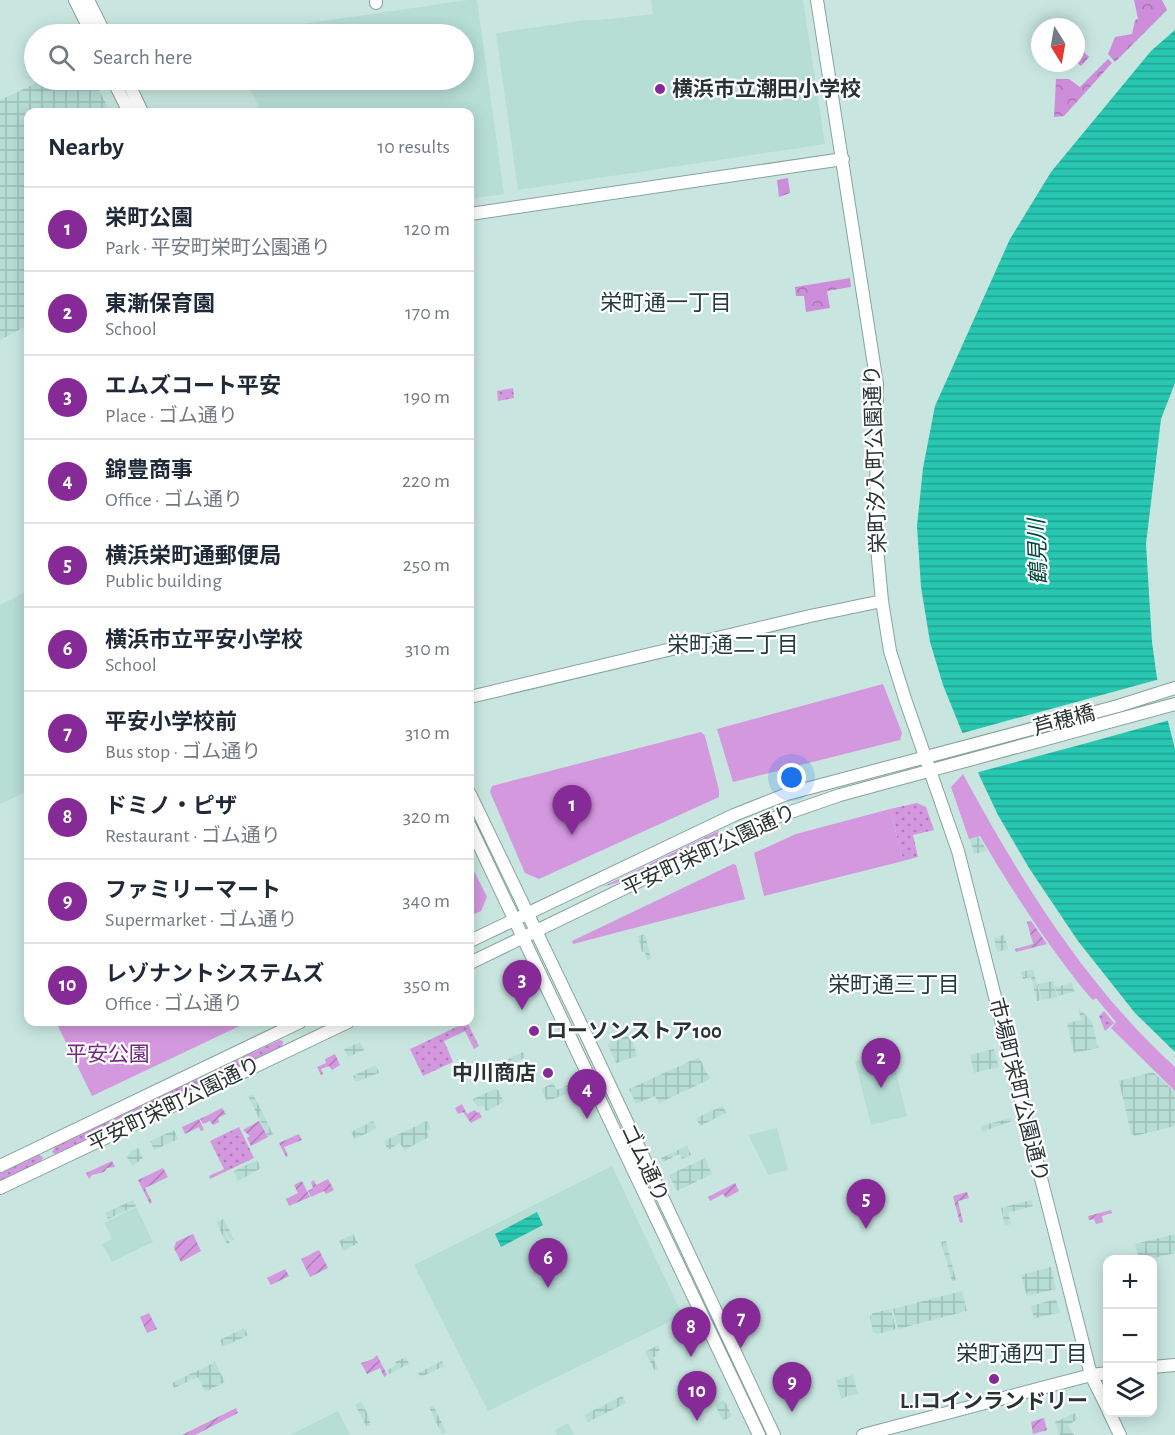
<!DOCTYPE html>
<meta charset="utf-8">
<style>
:root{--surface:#fff;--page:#f6f6f7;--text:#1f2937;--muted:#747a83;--line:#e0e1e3;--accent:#852a96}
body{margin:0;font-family:"Alegreya Sans","Noto Sans JP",sans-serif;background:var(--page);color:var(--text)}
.controls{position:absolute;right:18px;bottom:18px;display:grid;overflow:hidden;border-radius:12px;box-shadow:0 3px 15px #0003}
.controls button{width:54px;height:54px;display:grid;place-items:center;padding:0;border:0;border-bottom:2px solid var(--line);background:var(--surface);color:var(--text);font:30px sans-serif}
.compass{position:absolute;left:1031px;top:18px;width:54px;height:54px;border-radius:50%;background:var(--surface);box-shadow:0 3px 15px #0003;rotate:169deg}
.you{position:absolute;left:792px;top:778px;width:21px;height:21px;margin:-15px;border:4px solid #fff;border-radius:50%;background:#1a73e8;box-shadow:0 0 0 9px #1a73e833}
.badge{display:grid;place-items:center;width:39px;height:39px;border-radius:50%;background:var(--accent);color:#fff;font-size:20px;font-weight:700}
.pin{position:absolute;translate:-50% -50px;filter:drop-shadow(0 2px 3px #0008)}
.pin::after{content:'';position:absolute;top:32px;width:21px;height:18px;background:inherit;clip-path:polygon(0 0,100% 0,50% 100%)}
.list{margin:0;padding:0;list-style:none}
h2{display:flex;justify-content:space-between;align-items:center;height:78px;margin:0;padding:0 24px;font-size:26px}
h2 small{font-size:20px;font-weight:400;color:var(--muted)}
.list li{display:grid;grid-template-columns:39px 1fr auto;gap:18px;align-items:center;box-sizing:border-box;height:84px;padding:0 24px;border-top:2px solid var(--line)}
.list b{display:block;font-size:22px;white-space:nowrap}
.list p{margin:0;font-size:20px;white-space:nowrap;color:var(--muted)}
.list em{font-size:20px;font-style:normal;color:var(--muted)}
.icon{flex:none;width:33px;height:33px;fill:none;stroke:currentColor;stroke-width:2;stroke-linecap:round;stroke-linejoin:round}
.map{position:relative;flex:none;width:1175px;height:1435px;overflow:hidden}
.search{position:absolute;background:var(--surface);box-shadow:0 3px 15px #0003;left:24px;top:24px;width:450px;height:66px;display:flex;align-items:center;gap:15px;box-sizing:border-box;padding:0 21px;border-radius:33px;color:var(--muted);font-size:22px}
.panel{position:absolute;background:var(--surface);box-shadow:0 3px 15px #0003;left:24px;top:108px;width:450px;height:918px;border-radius:12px}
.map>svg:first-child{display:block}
</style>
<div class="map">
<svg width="1175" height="1435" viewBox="0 0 1175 1435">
<defs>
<pattern id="industrial-grid" width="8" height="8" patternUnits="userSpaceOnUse" patternTransform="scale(1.5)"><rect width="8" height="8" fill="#b6ded5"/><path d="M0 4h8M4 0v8" fill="none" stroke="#9cbfb7"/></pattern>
<pattern id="grass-dots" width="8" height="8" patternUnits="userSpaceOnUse" patternTransform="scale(1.5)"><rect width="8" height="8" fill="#d398de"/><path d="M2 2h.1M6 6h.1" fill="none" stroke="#ab7db5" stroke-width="1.8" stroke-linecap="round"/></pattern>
<pattern id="forest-crowns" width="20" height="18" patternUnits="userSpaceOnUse" patternTransform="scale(1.5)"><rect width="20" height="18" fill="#ce8dda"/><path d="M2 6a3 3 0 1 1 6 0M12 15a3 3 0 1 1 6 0" fill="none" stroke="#a774b1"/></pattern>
<pattern id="garden-furrows" width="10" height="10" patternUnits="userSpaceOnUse" patternTransform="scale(1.5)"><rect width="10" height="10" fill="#d398de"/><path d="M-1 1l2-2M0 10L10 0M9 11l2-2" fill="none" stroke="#ab7db5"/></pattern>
<pattern id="water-rules" width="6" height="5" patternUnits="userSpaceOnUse" patternTransform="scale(1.5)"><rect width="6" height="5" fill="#28c7b1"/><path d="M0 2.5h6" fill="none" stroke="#22a291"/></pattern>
</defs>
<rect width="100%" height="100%" fill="#c8e6df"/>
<path fill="#b6ded5" d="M468 0H477L504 194 470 199V112H261L246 80H464V34H233Z
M651 0H803L825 144 518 190 496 33 586 20H600L653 14Z
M28 591V791L0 804V605Z
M891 1052 907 1116 871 1125 855 1061Z
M777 1128 788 1170 768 1175 748 1135Z
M612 1166 681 1312 679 1317 488 1411 414 1265Z
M136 1207 153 1242 112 1262 102 1244 112 1239 104 1223Z
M338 1411 350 1435H290Z
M568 1423 574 1435H557L555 1430Z"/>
<path fill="url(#industrial-grid)" d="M43 80H94L110 112H28V325L0 340V100Z
M979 837 987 851 974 854 970 839Z
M645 934 651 959 647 960 645 952H642L638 936Z
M1004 935 1008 949 997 952 994 938Z
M1033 969 1041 1000 1037 1001 1031 977 1023 979 1021 972Z
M1053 981 1057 997 1042 1000 1038 984Z
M1072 983 1074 992 1058 996 1055 987Z
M1078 1007 1092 1022 1098 1048 1074 1053 1067 1023 1081 1020Z
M631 1035 637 1056 616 1063 608 1045 611 1040Z
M360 1042 364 1050 348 1057 344 1049Z
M994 1049 999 1067 974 1073 970 1055Z
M523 1052 526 1057 502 1068 499 1063Z
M699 1057 710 1079 659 1103 655 1096 636 1104 629 1089Z
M376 1065 379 1073 356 1082 353 1076Z
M1153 1072 1175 1092V1126L1135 1136 1131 1133 1119 1081Z
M553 1083 557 1090 573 1083 577 1090 547 1101 541 1089Z
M495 1089 498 1090 504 1102 486 1111 483 1105 478 1107 473 1099Z
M253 1094 273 1134 268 1136 248 1096Z
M723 1106 726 1113 700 1126 696 1118Z
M1011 1118 1012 1121 982 1132 981 1126Z
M373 1121 377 1128 355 1139 351 1132Z
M427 1121 431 1129 426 1131 429 1137 404 1150 400 1143 388 1150 384 1141Z
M174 1130 178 1139 154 1150 150 1141Z
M687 1146 691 1155 682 1159 680 1154 663 1162 661 1158Z
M138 1148 143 1158 132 1166 127 1157 130 1152Z
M705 1158 712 1174 677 1191 669 1175Z
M257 1160 261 1168 238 1181 234 1171Z
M133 1200 136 1206 108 1219 105 1213Z
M1031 1200 1033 1206 1008 1213 1011 1224 1005 1226 1001 1208Z
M224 1219 234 1240 231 1241 221 1224 230 1243 227 1244 216 1222Z
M353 1234 358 1243 344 1251 339 1241Z
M1175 1234V1253L1149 1259H1139L1135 1244Z
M946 1241 956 1280 952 1281 941 1242Z
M1051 1267 1056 1289 1027 1296 1021 1275Z
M962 1291 967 1311 898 1329 893 1309Z
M1056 1299 1060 1312 1034 1319 1031 1306Z
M891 1309 896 1329 877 1334 873 1332 870 1317 873 1313Z
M244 1328 248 1335 223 1347 220 1340Z
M658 1345 660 1350 656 1352 657 1355 653 1358 658 1369 655 1371 645 1352Z
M406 1357 409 1364 389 1374 387 1370 393 1367 396 1364 395 1362Z
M442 1361 444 1366 421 1377 418 1373Z
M215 1362 225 1382 205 1392 198 1377 174 1388 172 1383Z
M853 1375 858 1394 841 1398 836 1380Z
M622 1396 626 1403 588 1422 584 1415Z
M724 1400 732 1416 723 1421 715 1405Z
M361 1401 370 1419 369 1420 371 1425 367 1427 355 1405Z
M433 1405 446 1432 442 1434 429 1407Z
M1075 1413 1078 1419 1068 1425 1074 1435H1060L1055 1422Z"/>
<path fill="url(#grass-dots)" d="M513 388 514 398 498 401 497 391Z
M917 803 926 807 934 830 913 835 918 857 903 861 890 809Z
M718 831 720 832V836L636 877 602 887Z
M1104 1011 1114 1023 1105 1031 1099 1016Z
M467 1022 479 1046 474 1049 465 1031 444 1041 453 1062 423 1076 410 1049Z
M279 1040 283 1041 282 1046 60 1152 55 1154 52 1152 56 1146Z
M239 1127 254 1158 210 1179 209 1176 224 1169 210 1141Z
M38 1155 43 1157 41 1162 0 1181V1173Z"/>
<path fill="url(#forest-crowns)" d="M1134 0H1162L1167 10 1115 62 1108 54 1115 37 1132 34 1135 20 1138 19Z
M1081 49 1089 57 1081 66 1076 62V50Z
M1108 59 1112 63 1064 116 1054 117 1056 79H1069L1080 87Z
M788 178 790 193 779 197 777 180Z
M850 278 851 287 827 291 830 308 806 312 804 296H796L795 287Z"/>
<path fill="#d398de" d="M883 684 902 733 900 740 733 782 717 729Z
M701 732 705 736 719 790V797L539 879 525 873 490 792 492 786Z
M963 774C1021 881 1085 985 1175 1067V1091L1111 1028 1116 1022 1096 998 1093 1000 1089 996C1048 946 1013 892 980 836L969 839 951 787Z
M890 809 903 861 764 896 754 853 796 834Z
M470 863 487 897 481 911 470 916Z
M733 864 736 865 745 899 573 944 572 941Z
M56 1022H248L92 1096Z"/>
<path fill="url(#garden-furrows)" d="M1031 921 1047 944 1016 952 1015 949 1033 944 1027 922Z
M335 1054 340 1065 332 1070 329 1066 321 1069 323 1074 321 1075 317 1067 326 1063 325 1059Z
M462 1104 467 1114 475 1110 477 1113 479 1112 482 1117 471 1123 463 1112 458 1114 455 1108Z
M222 1108 226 1114 218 1118 219 1122 213 1125 210 1121 203 1124 200 1119Z
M199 1119 204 1130 201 1131 199 1127 185 1134 182 1127Z
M259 1121 268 1137 251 1146 247 1138 250 1136 243 1130Z
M299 1134 302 1140 284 1147 288 1156 286 1157 279 1143Z
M112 1161 115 1167 107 1168 104 1172 92 1175 89 1179 86 1173Z
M163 1168 168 1177 145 1188 152 1202 150 1204 138 1180Z
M328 1179 334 1190 326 1194 324 1191 311 1197 308 1191 313 1188 311 1182 314 1180 316 1185Z
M302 1181 310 1197 289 1206 286 1199 298 1193 294 1185Z
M735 1183 739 1191 726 1198 723 1194 710 1201 708 1197Z
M967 1192 969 1198 958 1201 963 1222 960 1223 953 1196Z
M1111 1210 1112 1213 1102 1216 1103 1222 1096 1224 1094 1219 1089 1220 1088 1216Z
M193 1234 201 1251 181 1262 174 1248 176 1242Z
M319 1250 328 1268 310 1277 301 1259Z
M285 1269 289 1276 271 1285 267 1278Z
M149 1313 157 1329 147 1333 140 1317Z
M377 1355 387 1375 384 1377 380 1368 367 1374 361 1363 373 1359Z
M236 1408 238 1413 195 1435H182Z
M1044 1418 1047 1430 1033 1434 1031 1422Z"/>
<path fill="url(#water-rules)" d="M1175 30V383L1161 419 1146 544 1152 642 1157 678 1175 749V1052L1135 1013 1078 941 1029 868 998 815 980 777 962 732 943 685 930 642 921 587 917 526 923 468 935 406 1010 239 1051 172 1151 51Z
M537 1212 543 1225 501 1247 495 1234Z"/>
<path fill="#c8e6df" d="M1160 679 1170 720 1087 743 975 773 959 734Z"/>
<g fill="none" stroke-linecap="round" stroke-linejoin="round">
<defs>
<path id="minor" d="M75 0 92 34
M88 0 105 34
M376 0V3
M817 0 877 384 876 537 882 601 890 651 905 699 958 851 1091 1375 1108 1409
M113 80 129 112
M127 80 142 112
M470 214 843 159
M470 697 810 616 882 601
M470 794 588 1039 774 1435
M470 826 759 1435
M470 941 734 815 787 794 1118 706 1175 688
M470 963 726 839 782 815 840 795 1175 704
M0 1166 300 1022
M0 1188 348 1022
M1152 1367 1175 1365
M1109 1412 1120 1435
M863 1435 1091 1375 1108 1373"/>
</defs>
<use href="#minor" stroke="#86a39d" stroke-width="14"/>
<use href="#minor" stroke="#fff" stroke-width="12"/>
</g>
<g fill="#852a96" stroke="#fff" stroke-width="2">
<circle cx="660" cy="89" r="6"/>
<circle cx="534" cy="1031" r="6"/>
<circle cx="548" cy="1073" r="6"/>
<circle cx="994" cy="1379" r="6"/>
</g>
<g text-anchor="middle" stroke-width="4.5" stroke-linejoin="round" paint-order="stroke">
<g font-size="21" font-weight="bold" fill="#293432" stroke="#fff" text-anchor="start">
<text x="672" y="96">横浜市立潮田小学校</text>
<text x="546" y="1038">ローソンストア100</text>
<text x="536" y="1080" text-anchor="end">中川商店</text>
<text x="994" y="1408" text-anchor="middle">L.Iコインランドリー</text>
</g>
<g font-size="21" fill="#293432" stroke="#fff">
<text transform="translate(875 459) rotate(-92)" y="7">栄町汐入町公園通り</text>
<text transform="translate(1064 720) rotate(-15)" y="7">芦穂橋</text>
<text transform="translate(709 850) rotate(-25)" y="7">平安町栄町公園通り</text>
<text transform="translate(1019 1090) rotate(76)" y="7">市場町栄町公園通り</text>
<text transform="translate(174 1104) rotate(-26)" y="7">平安町栄町公園通り</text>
<text transform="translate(645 1163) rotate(65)" y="7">ゴム通り</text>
</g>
<g font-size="21" fill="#742883" stroke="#fff">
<text x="108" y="1061">平安公園</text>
</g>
<g font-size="22" fill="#233d38" stroke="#fff">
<text x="666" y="310">栄町通一丁目</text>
<text x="733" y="652">栄町通二丁目</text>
<text x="894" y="992">栄町通三丁目</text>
<text x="1022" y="1361">栄町通四丁目</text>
</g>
<g font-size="22" font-style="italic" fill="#02463d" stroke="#fff">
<text transform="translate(1037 552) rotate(-92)" y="8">鶴見川</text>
</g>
</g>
</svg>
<div class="controls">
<button>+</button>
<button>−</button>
<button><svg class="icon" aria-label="layers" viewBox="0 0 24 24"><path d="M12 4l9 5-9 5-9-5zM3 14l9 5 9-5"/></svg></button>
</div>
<svg class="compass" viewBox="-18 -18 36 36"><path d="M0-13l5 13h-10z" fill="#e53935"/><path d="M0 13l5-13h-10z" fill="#747a83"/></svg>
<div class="you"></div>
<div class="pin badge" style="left:572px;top:835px">1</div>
<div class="pin badge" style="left:881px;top:1088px">2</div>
<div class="pin badge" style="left:522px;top:1010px">3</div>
<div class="pin badge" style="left:587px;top:1119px">4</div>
<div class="pin badge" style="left:866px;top:1229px">5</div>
<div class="pin badge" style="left:548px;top:1288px">6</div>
<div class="pin badge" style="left:741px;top:1348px">7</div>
<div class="pin badge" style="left:691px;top:1357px">8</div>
<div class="pin badge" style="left:792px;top:1412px">9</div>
<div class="pin badge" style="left:697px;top:1421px">10</div>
<div class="search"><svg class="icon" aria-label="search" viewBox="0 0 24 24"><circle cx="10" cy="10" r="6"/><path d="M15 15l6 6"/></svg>Search here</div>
<section class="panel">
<h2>Nearby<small>10 results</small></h2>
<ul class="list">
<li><span class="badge">1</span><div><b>栄町公園</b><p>Park · 平安町栄町公園通り</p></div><em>120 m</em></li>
<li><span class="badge">2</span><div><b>東漸保育園</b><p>School</p></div><em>170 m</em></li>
<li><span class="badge">3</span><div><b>エムズコート平安</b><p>Place · ゴム通り</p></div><em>190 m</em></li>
<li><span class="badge">4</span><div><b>錦豊商事</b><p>Office · ゴム通り</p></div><em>220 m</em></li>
<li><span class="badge">5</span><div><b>横浜栄町通郵便局</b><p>Public building</p></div><em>250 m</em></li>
<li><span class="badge">6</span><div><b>横浜市立平安小学校</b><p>School</p></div><em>310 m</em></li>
<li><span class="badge">7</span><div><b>平安小学校前</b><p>Bus stop · ゴム通り</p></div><em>310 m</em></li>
<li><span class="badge">8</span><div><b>ドミノ・ピザ</b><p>Restaurant · ゴム通り</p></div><em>320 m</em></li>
<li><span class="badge">9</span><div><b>ファミリーマート</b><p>Supermarket · ゴム通り</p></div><em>340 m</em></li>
<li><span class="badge">10</span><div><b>レゾナントシステムズ</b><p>Office · ゴム通り</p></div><em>350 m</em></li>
</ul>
</section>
</div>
